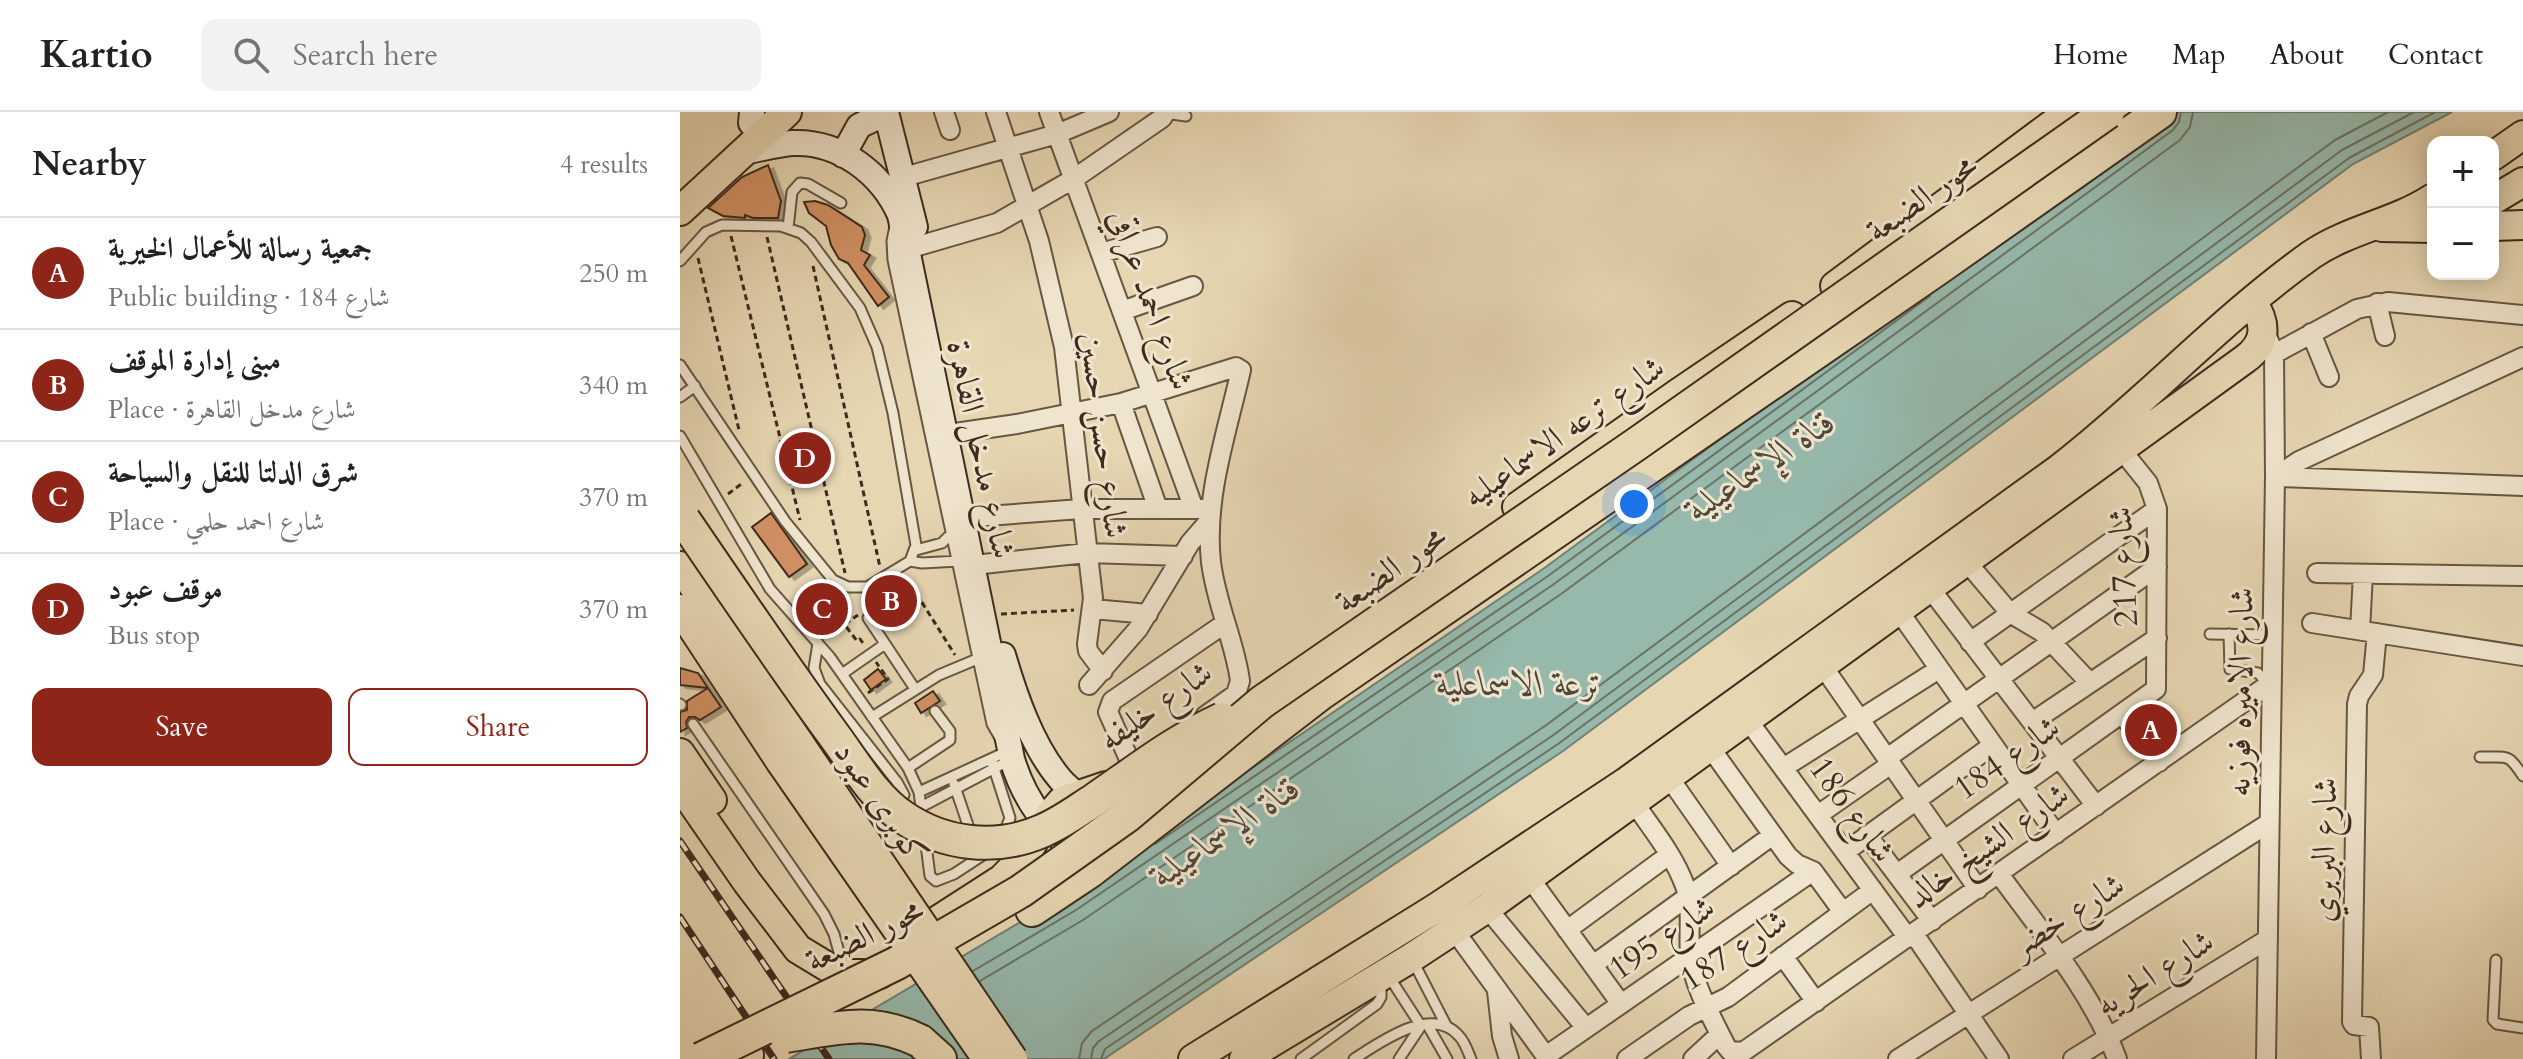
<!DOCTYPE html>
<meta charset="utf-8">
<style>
:root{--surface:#fff;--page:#f2f2f2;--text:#222;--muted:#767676;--line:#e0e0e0;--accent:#8f2418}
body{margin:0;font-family:Cardo,Amiri,serif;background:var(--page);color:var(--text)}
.controls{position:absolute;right:24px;top:24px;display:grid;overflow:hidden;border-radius:16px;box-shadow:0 4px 20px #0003}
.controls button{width:72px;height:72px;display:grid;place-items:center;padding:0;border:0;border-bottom:2px solid var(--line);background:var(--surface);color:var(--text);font:40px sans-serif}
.you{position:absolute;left:954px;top:392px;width:28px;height:28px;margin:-20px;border:6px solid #fff;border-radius:50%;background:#1a73e8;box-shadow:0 0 0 12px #1a73e833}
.badge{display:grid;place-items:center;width:52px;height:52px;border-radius:50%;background:var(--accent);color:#fff;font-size:26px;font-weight:700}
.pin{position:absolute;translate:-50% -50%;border:4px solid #fff;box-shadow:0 2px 8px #0006}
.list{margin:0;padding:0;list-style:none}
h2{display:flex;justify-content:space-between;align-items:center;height:104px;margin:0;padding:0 32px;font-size:34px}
h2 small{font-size:26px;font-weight:400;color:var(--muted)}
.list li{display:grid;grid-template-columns:52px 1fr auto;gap:24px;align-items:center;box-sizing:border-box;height:112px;padding:0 32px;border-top:2px solid var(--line)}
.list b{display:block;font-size:30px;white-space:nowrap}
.list p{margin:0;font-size:26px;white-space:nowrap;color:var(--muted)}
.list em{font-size:26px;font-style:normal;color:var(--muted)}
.actions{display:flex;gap:16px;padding:24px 32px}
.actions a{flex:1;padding:18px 0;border:2px solid var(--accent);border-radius:16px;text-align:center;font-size:28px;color:var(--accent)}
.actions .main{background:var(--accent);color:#fff}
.icon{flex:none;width:44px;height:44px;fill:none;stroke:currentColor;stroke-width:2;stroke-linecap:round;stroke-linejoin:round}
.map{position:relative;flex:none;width:1843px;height:947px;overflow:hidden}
header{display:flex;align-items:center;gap:48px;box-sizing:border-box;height:112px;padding:0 40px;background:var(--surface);border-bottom:2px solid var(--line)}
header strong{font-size:38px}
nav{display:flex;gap:44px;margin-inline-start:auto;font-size:28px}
.search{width:560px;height:72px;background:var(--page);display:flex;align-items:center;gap:20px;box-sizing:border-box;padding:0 28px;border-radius:16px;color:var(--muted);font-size:30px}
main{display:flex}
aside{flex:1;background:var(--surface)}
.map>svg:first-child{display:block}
</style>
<header>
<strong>Kartio</strong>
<div class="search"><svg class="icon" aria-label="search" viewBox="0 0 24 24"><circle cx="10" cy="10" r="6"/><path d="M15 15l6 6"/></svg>Search here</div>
<nav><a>Home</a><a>Map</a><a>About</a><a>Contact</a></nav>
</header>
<main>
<aside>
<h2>Nearby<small>4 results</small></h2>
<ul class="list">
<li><span class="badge">A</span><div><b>جمعية رسالة للأعمال الخيرية</b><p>Public building · شارع 184</p></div><em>250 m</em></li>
<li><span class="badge">B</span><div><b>مبنى إدارة الموقف</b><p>Place · شارع مدخل القاهرة</p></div><em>340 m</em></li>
<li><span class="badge">C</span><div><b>شرق الدلتا للنقل والسياحة</b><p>Place · شارع احمد حلمي</p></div><em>370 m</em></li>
<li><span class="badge">D</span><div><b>موقف عبود</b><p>Bus stop</p></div><em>370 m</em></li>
</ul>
<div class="actions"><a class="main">Save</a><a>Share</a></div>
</aside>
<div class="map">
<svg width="1843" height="947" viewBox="0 0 1843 947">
<defs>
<filter id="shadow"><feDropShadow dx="5.5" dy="3" stdDeviation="0" flood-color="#0004"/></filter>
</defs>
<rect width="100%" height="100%" fill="#e6d6b2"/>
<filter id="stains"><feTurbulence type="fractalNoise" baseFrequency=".0025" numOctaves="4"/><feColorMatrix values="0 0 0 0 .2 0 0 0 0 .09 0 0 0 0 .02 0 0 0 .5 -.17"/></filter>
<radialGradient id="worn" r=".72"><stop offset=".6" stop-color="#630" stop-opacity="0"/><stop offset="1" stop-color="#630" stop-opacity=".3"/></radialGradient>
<path fill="#96b9ac" stroke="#728173" stroke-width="2" d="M1487 0H1772L1673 52 883 639 424 947H109L386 783 863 457Z"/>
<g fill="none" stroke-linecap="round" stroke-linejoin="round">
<path stroke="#6a7264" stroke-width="2" d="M475 732 868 464 1250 184
M293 859 396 798 874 472 1493 18 1499 10 1501 0
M300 869 403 808 881 482 1500 28 1510 15 1513 0
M399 947 402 931 412 919 865 614 1655 28 1708 0
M411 947 413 936 419 929 872 624 1662 38 1734 0
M421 947 425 937 878 632 1669 46 1755 0"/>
</g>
<path fill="#d19064" stroke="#3d2c1d" stroke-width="2" filter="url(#shadow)" d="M88 53 101 89 98 106H73L65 103V106L43 104 28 96 62 65Z
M135 89 148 93 182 115 185 123 181 138 190 143 184 153 209 185 198 194 168 151 159 147 151 133 146 114 129 101 124 90Z
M91 401 127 452 109 465 72 415Z
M223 466 237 488 200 510 185 489Z
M146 484 155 498 138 509 129 496Z
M0 556 18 561 28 576 0 573Z
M198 557 206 567 191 578 184 568Z
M28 576 41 595 20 608 15 605H9L6 610 7 616 0 620V600L7 598V589Z
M253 579 260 589 241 601 235 591Z"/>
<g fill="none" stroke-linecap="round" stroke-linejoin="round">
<defs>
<path id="lane" d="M485 1 506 4
M215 114 212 129 213 148 312 612 320 626
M108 116 112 80 120 71 128 72 161 91
M0 149 26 120 42 113 101 114 121 121 131 130 180 196 197 235 213 301 236 433 230 449 187 475H168L153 468 105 409 0 253
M0 285 15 274
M0 324 90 477 150 545 228 656 239 680 243 710
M236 438 262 431 270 423
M230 449 242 451 279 449
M188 506 235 577
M1530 522 1592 523
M1549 522 1550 557 1578 561 1589 573
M138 531 134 556 140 572 217 670 224 683
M162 562 205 532
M0 592 1 593
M192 605 259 563 302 545
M13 612 144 802 154 822 160 844
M1800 645C1829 646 1827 640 1843 664
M311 647 330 706 324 721
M228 656 270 628V619L255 599
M274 672 291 722
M239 680 330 638
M241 695 332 647
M245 725 250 764 256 769 274 762 306 741
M1816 848 1813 908 1817 912 1843 916
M733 849 767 915
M708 863 741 914 719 947
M747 912 767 947
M621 947 697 892 701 885V870
M674 947C699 931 752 892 779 924 785 930 788 940 791 947"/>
<path id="street" d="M264 0 270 18
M316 0 359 129 384 235 413 486 407 532 408 539 423 559
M369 0 514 397
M224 65 377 22 429 0
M238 134 317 111 395 66 482 6 486 0
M421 141 477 125
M1697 191 1705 224
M442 199 513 174
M1584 216 1594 242 1595 365 1586 947
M1631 221 1649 265
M1594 242 1677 197 1708 190 1843 203
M441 291 478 397
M275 321 337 312 441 291 556 255 561 258C547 320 524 386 531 450 536 492 555 530 560 569L556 582 525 604
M1598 365 1843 374
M1608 365 1610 355 1619 349 1843 245
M293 405 401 397H523
M1286 449 1330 501 1362 520 1410 571
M303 452 407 441 503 444
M1637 461 1843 464
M1249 475 1416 694
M413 497 468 502
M1218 498 1376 722
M1632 511 1843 544
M1680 518 1683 462
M1290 530 1477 397
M1142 553 1298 777
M409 573 458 517 510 431 530 408
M1442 602 1479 650
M1067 607 1228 826
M1352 610 1477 526
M1029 634 1108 744 1117 752 1133 759 1163 800
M1207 646 1477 455
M452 654 428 600 432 589 544 512
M1103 656 1259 557
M988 664 1051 754
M953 689C971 716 994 743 1005 774 1013 795 1008 819 1010 842 1012 871 1033 908 1046 934L1050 939 1063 940 1591 571
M1138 703 1211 652
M1187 723 1252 809
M1165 740 1313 633
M1217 762 1476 577 1477 397 1468 371 1440 336
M1319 762C1359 817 1414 883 1437 947
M849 765 941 892
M807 796 906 916
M774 818 868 947
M887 818 989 743
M1234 822 1319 947
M1103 844 1136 890
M913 853 1093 723
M817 879 822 924 829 947
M866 944 1133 759
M947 947 1009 904 1048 885 1193 778
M1013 947 1040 922
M1218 947 1589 711
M1393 947 1588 827
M1691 947 1689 915 1674 913 1672 910 1677 592 1679 584 1693 563 1697 521"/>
<path id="secondary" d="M206 0 235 115
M71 11 72 0
M64 40C80 37 97 32 113 31 160 29 202 62 220 103L332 647C344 688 367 719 402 744
M163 43 179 14 206 1
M323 543C335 584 352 634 380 667 388 677 399 684 409 691"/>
<path id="primary" d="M1813 44 1843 23
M1813 88 1843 70
M0 99 107 0
M1813 114 1843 113
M1702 115 1753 116
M1155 174 1389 0
M837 395 997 282 1112 204
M0 454 120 632
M0 497 100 649
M0 641 32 688
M0 673 67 770 118 837 151 857 169 862H200
M224 830 322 767 346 742 369 704 382 689 426 674
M513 947 756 796 946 670 1379 357C1466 290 1541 207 1631 143 1669 117 1715 111 1753 86
M564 947 731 846 807 796 1565 247C1587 231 1587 211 1572 190"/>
<path id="highway" d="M352 798 409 760 640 582 1260 155 1480 0
M240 929 260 947
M60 947 67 943"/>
</defs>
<use href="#lane" stroke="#675642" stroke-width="13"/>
<use href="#street" stroke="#675642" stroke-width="22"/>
<use href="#secondary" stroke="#3d2c1d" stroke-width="28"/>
<use href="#primary" stroke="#3d2c1d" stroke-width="32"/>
<use href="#highway" stroke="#3d2c1d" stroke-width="36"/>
<path stroke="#3d2c1d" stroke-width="3" stroke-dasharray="6 4" stroke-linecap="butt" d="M51 124 120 408
M87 125 165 461
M18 146 59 318
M133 154 200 455
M48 382 64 370
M226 465 275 543
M162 487C154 504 167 515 177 529L180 527 185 534
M321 502 394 498
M165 512 178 503
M188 581 208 567 196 550"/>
<use href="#lane" stroke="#efe4cd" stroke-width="9"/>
<use href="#street" stroke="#efe4cd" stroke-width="18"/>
<use href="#secondary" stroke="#efe4cd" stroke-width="24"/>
<use href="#primary" stroke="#e6d6b2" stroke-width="28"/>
<use href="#highway" stroke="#e6d6b2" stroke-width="32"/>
<defs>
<path id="rail" d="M0 729 149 947
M0 805 94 947"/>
</defs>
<use href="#rail" stroke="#3d2c1d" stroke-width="7"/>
<use href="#rail" stroke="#efe4cd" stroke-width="4" stroke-dasharray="12" stroke-linecap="butt"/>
<defs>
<path id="primary-bridge" d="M120 632 333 947
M100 649 307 947"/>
<path id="highway-bridge" d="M4 408C53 480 102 552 153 622 174 650 194 686 223 705 264 733 316 739 362 719 381 711 397 699 414 688 455 660 496 628 542 607
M106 924C156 916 192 905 240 929
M21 947 217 851 341 779 447 704 582 590 958 331 1428 0"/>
</defs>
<use href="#primary-bridge" stroke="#3d2c1d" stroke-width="32" stroke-linecap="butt"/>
<use href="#highway-bridge" stroke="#3d2c1d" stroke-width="36" stroke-linecap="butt"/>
<use href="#primary-bridge" stroke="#e6d6b2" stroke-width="28"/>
<use href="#highway-bridge" stroke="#e6d6b2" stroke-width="32"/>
</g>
<g text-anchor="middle" stroke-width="6" stroke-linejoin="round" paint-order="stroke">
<g font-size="34" fill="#3d2c1d" stroke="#efe4cd">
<text transform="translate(1241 85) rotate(-35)" y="12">محور الضبعة</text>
<text transform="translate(472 187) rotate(70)" y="12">شارع احمد عراقي</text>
<text transform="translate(883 319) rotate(-35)" y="12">شارع ترعه الاسماعيليه</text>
<text transform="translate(425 323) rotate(83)" y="12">شارع حسن حسين</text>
<text transform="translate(302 337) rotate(78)" y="12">شارع مدخل القاهرة</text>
<text transform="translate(1442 455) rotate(-93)" y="12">شارع 217</text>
<text transform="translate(710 456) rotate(-35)" y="12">محور الضبعة</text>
<text transform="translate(1559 580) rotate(-89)" y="12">شارع الاميره فوزيه</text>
<text transform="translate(475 593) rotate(-35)" y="12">شارع خليفه</text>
<text transform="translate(1326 645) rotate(-35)" y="12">شارع 184</text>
<text transform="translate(202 690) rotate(56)" y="12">كوبرى عبود</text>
<text transform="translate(1173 697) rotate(54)" y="12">شارع 186</text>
<text transform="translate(1307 732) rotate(-35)" y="12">شارع الشيخ خالد</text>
<text transform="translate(1643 738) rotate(-89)" y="12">شارع البربري</text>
<text transform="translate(1387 802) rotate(-32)" y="12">شارع خضر</text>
<text transform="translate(184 822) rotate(-26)" y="12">محور الضبعة</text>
<text transform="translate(981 825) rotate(-35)" y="12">شارع 195</text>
<text transform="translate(1053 837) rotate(-33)" y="12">شارع 187</text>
<text transform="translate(1474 860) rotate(-32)" y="12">شارع الحريه</text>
</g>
<g font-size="36" font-style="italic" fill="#4f483a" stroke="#efe4cd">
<text transform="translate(1080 352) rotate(-34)" y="13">قناة الإسماعيلية</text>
<text x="840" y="583">ترعة الاسماعلية</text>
<text transform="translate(545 718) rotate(-34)" y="13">قناة الإسماعيلية</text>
</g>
</g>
<rect width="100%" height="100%" filter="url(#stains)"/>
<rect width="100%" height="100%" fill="url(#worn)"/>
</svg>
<div class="controls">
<button>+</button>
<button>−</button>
</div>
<div class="you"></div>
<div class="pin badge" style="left:1471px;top:618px">A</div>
<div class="pin badge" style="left:211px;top:489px">B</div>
<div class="pin badge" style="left:142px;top:497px">C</div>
<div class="pin badge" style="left:125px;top:346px">D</div>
</div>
</main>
